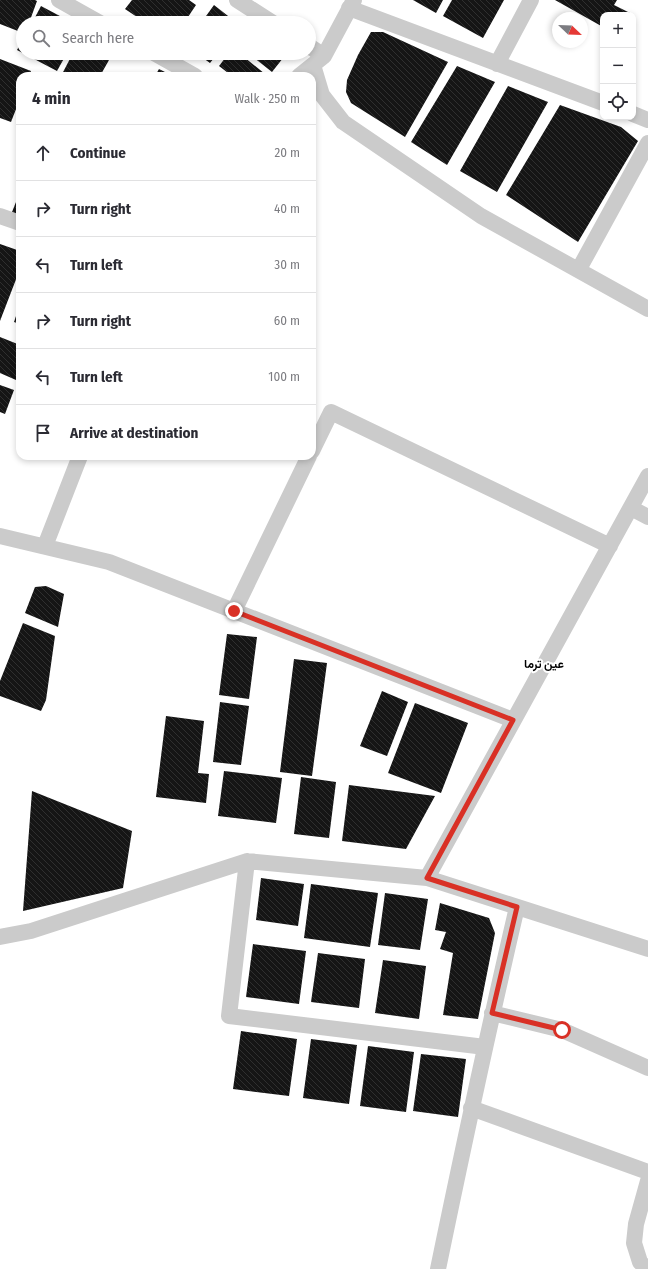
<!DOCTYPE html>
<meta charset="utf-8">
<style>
:root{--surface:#fff;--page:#f7f7f7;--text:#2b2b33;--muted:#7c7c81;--line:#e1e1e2}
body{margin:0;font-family:"Fira Sans Condensed",Vazirmatn,sans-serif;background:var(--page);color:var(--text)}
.controls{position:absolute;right:12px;top:12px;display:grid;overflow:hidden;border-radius:8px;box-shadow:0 2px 6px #0003}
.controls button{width:36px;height:36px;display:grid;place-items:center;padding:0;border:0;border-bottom:1px solid var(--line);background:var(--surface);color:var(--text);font:20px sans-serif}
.compass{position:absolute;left:552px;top:12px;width:36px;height:36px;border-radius:50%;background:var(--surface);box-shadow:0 2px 6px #0003;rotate:113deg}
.stop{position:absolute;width:12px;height:12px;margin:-9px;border:3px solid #d93025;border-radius:50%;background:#fff}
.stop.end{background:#d93025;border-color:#fff;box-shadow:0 1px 4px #0008}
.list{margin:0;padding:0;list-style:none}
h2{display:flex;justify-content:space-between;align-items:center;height:52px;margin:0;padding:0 16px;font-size:17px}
h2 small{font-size:13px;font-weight:400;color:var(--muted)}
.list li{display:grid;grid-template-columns:26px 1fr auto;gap:12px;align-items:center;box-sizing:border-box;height:56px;padding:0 16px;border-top:1px solid var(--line)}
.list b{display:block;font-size:15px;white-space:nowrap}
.list em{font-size:13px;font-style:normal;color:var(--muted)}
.icon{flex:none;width:22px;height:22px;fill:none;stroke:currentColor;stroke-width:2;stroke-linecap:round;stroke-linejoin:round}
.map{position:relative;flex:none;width:648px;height:1269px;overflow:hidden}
.search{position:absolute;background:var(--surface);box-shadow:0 2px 6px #0003;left:16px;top:16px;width:300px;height:44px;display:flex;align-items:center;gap:10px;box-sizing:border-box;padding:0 14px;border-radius:22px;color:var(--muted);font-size:15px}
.panel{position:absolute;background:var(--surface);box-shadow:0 2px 6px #0003;left:16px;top:72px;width:300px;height:388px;border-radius:12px}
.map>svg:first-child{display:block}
</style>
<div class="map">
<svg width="648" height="1269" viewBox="0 0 648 1269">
<defs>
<pattern id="building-back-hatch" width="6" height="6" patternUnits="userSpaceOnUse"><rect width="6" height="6" fill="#151515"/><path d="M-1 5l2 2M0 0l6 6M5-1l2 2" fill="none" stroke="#2f2f2f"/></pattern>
</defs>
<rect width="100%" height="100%" fill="#fff"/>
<path fill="url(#building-back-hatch)" d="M0 0H35L37 1 29 23H23V33L0 24Z
M132 0H189L196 5 184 23H146L125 9Z
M413 0H443L436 13Z
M452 0H504L483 38 443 16Z
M555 0H617L614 5 630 13 629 15H603V27Z
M214 5 237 23H201Z
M41 6 73 23H32Z
M371 32H383L448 62 405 137 351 103 346 92 347 80 358 55Z
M23 39V53H67L57 71 17 50Z
M73 53H113L100 76H61Z
M196 53H218L210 63Z
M229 53H239L265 74 263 76H232L219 66Z
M248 53H287L272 72Z
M0 59 31 71 29 76H20V99L11 122 0 118Z
M457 66 495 82 447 165 411 142Z
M159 69 173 76H155Z
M508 86 548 102 497 192 460 171Z
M560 105 621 127 638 141 578 242 506 195Z
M20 192V216L12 212Z
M0 244 20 251V269L0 321Z
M20 304V324L14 322Z
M0 337 20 345V370L16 380 0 373Z
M0 385 14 390 5 414 0 412Z
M46 586 64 594 58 627 25 613 35 587Z
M23 623 55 636 46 700 41 711 0 696V681Z
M227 634 257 637 249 699 219 695Z
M294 659 327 663 312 776 280 772Z
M382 691 408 702 387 756 360 746Z
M220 702 249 706 241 765 213 762Z
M415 703 468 723 441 793 388 773Z
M166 716 204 721 198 773 209 774 206 803 156 797Z
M224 771 282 778 276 823 218 816Z
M301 777 336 782 329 838 294 834Z
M349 785 435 796 406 849 342 841Z
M32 791 132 831 123 888 23 911Z
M261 878 304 884 298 926 256 920Z
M311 884 378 893 370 947 304 938Z
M385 893 428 899 420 950 378 945Z
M440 903 489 918 495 933 478 1019 443 1015 453 953 440 949 446 932 435 930Z
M253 944 306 951 299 1004 246 997Z
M318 953 365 959 359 1008 311 1002Z
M383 960 426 966 419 1019 375 1013Z
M241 1031 297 1039 289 1096 233 1089Z
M311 1039 357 1045 349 1104 303 1098Z
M368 1046 414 1052 406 1112 360 1106Z
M421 1054 466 1059 458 1117 413 1111Z"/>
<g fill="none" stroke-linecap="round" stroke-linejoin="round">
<path stroke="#cbcbcb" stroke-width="16" d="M59 0 100 23
M237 0 273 23
M349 8 603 103
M309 46 324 56
M154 53 195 76
M497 64 531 0
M313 65 322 95 343 122 481 216 648 309
M299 76 324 56 354 0
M633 114 648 120
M0 216 20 223
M579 269 648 143
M312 451 331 412 610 546
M631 508 648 517
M0 536 109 562 513 720
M45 546 80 456
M234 611 309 456
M247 861 229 1016 485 1047
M427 878 648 476
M0 937 31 931 247 861 427 878 648 949
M492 1013 562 1030 648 1068
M471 1108 648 1172
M438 1269C463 1148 489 1027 517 907
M647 1269 640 1262 634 1243 636 1224 648 1181"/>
</g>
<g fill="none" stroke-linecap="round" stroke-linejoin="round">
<path stroke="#d93025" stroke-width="5" d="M234 611 513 720 427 878 517 907 492 1013 562 1030"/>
</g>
<g text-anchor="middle" stroke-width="4" stroke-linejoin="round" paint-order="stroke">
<g font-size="12" font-weight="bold" fill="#000" stroke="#fff">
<text x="544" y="668">عين ترما</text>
</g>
</g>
</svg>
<div class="controls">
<button>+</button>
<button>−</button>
<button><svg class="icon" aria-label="locate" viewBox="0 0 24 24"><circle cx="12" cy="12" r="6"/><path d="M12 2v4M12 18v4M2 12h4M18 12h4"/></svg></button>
</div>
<svg class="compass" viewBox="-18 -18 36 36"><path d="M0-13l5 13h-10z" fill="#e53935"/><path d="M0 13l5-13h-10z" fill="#7c7c81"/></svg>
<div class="stop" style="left:562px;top:1030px"></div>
<div class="stop end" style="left:234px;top:611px"></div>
<div class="search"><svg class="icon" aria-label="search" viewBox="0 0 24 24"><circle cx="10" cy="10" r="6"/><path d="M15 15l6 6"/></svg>Search here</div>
<section class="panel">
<h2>4 min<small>Walk · 250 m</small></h2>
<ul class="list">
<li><svg class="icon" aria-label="ahead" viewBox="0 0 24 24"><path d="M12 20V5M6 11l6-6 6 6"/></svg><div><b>Continue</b></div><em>20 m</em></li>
<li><svg class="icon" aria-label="right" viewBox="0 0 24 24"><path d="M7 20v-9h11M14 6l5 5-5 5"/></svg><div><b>Turn right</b></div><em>40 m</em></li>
<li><svg class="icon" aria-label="left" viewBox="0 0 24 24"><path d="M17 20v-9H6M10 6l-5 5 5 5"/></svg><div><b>Turn left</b></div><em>30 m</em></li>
<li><svg class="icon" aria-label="right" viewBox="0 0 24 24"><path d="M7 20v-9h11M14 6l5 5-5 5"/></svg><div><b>Turn right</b></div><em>60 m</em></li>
<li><svg class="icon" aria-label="left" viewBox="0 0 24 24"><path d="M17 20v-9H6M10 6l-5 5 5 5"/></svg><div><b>Turn left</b></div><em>100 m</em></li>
<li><svg class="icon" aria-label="arrive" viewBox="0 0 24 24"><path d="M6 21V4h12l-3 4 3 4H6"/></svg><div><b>Arrive at destination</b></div></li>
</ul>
</section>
</div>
